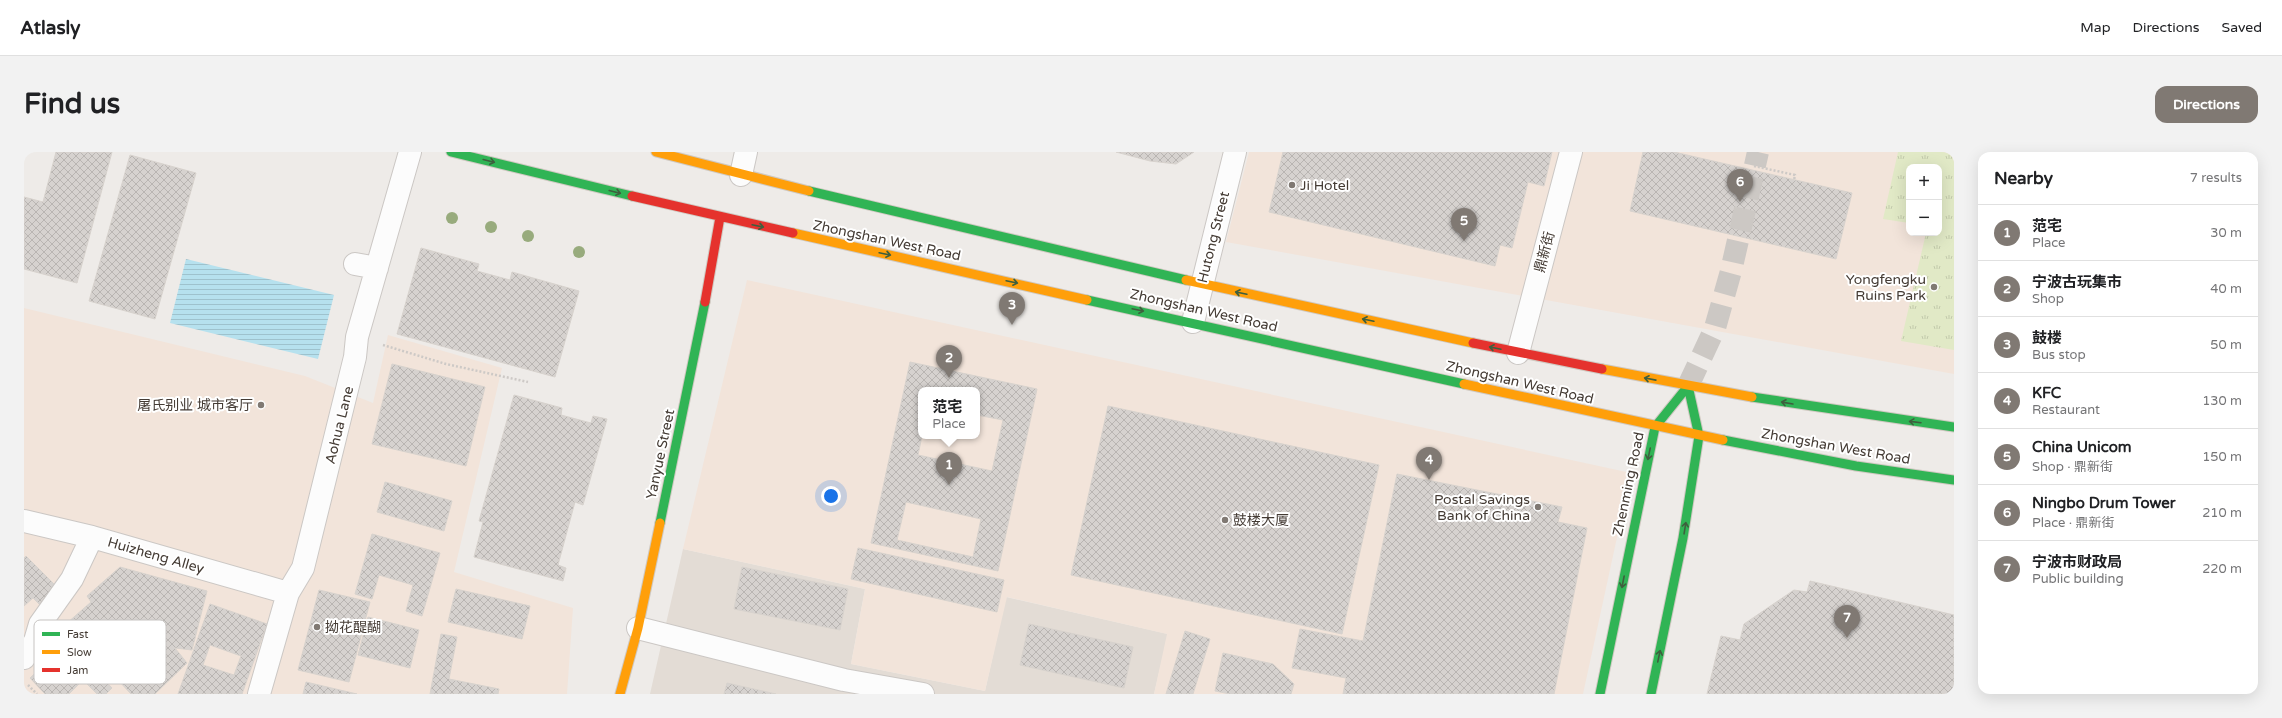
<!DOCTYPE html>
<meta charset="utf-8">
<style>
:root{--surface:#fff;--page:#f2f2f2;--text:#202124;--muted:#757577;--line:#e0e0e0;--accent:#807973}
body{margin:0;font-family:"Varela Round","Noto Sans SC",sans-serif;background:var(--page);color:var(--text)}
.controls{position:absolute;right:12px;top:12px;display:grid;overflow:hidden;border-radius:8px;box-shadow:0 4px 16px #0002}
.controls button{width:36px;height:36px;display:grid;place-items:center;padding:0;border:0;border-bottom:1px solid var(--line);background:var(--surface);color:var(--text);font:20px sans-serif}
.you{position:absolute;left:807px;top:344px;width:14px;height:14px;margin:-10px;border:3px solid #fff;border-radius:50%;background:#1a73e8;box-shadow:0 0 0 6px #1a73e833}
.badge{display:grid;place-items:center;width:26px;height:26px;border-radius:50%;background:var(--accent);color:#fff;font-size:13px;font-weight:700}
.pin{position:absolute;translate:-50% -33px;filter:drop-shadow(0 1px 2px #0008)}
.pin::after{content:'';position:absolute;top:21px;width:14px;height:12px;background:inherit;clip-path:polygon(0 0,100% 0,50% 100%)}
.popup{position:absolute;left:894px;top:235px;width:62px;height:52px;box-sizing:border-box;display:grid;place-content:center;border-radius:8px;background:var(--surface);filter:drop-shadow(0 1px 3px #0005);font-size:13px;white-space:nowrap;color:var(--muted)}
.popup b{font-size:15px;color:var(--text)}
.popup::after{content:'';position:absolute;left:50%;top:100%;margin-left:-8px;border:8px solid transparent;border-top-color:var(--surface)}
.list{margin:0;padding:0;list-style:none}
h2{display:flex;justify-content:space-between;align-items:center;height:52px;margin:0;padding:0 16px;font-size:17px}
h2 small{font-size:13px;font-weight:400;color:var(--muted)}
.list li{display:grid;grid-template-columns:26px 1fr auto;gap:12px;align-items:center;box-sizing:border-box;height:56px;padding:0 16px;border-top:1px solid var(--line)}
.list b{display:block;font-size:15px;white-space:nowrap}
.list p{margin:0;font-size:13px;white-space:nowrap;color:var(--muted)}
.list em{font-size:13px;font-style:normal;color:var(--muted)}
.map{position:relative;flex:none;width:1930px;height:542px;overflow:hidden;border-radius:12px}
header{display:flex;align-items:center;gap:24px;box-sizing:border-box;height:56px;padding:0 20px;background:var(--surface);border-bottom:1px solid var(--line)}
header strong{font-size:19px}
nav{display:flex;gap:22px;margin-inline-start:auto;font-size:14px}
.intro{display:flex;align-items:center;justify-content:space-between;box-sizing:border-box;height:96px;padding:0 24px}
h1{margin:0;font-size:28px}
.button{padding:10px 18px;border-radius:12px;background:var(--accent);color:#fff;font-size:14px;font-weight:700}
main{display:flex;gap:24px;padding:0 24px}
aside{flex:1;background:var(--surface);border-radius:12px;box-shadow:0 4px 16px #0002}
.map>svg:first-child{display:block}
</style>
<header>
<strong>Atlasly</strong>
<nav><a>Map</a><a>Directions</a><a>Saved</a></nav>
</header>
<div class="intro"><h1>Find us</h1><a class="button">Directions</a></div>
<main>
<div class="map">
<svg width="1930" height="542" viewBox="0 0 1930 542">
<defs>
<pattern id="grass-tufts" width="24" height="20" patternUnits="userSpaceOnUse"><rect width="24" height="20" fill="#e1e9c6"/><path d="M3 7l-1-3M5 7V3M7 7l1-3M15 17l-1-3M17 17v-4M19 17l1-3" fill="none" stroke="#c2c9ab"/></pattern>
<pattern id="water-rules" width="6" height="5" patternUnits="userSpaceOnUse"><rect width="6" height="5" fill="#b6e1ee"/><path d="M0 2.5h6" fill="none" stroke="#9ec2cd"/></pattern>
<pattern id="building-cross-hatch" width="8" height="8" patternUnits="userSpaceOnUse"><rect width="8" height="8" fill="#d6d2cf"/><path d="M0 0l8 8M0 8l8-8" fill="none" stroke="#b9b5b2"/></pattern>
</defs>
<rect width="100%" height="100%" fill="#eeebe8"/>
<path fill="#e3dcd5" d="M659 397 841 437 827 512 961 539 982 445 1144 482 1130 542H626Z"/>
<path fill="#f2e4da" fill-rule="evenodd" d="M1225 0H1930V222L1202 90ZM1885 15H1915V81H1885Z
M723 128 1607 321 1559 542H1130L1143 482 983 445 961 539 827 512 841 437 659 397ZM897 238H953V284H897Z
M0 156 281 224 349 251 364 183 478 216 430 420 549 456 543 542H0Z"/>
<path fill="url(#grass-tufts)" d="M1874 0H1930V198L1877 189 1902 81H1915V15H1885V71L1859 67Z"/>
<path fill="url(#water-rules)" d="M162 107 310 143 294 207 146 171Z"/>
<path fill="url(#building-cross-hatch)" stroke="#d7d2cd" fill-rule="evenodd" d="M32 0H88L53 131 0 117V45L19 50Z
M1092 0H1170L1152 12 1126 9Z
M1259 0H1528L1520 34 1504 30 1488 96 1476 93 1471 114 1245 60Z
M1619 0H1650L1828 41 1812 107 1606 59Z
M106 3 172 21 131 167 65 149Z
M397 96 455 112 453 119 486 128 488 120 555 139 531 225 373 182Z
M886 210 1013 237 974 419 847 391ZM897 238H953V263L979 268 968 319 894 303 898 284ZM882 350 957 367 949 405 873 388Z
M368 212 461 235 442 314 348 292Z
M490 243 538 256 537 263 567 271 569 264 583 267 559 353 551 350 534 413 542 416 539 429 450 405 459 370 455 369Z
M1084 254 1355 313 1318 482 1047 423Z
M1373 322 1538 355 1534 370 1563 376 1530 542H1319L1322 526 1268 516 1276 477 1339 489Z
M361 330 428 349 420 379 353 360Z
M348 382 416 401 398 464 382 459 389 433 355 423 348 447 331 442Z
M834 396 980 428 973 460 827 427Z
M2 404 34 436 16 453 9 446 0 454V406Z
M96 415 183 439 168 498 151 496 163 511 131 542H107L42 472 67 450 63 444Z
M718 415 824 437 816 478 710 457Z
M1786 429 1930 463V542H1683L1697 484 1716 488 1720 472 1770 438 1783 440Z
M432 437 506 454 498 487 424 470Z
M295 438 346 450 325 530 274 518Z
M186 452 243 472 218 542H154ZM186 493 217 504 210 523 179 513Z
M344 465 395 478 386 516 334 503Z
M1005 472 1109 495 1100 536 996 513Z
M1161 479 1186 487 1169 542H1142Z
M417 482 433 485 425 527 475 537 474 542H406Z
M44 490 88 536 82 542H73L59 528 45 542H21L6 526Z
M1199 501 1249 512 1270 532 1267 542H1206L1191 539Z
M282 530 333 542H279Z
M703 531 752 542H700Z"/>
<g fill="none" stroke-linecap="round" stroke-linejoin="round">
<path stroke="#ccc8c4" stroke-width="22" stroke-dasharray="22 11" stroke-linecap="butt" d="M1664 234 1691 176 1707 119 1734 0"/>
<defs>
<path id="street" d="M717 23 722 0
M331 112 353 116
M1169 170 1211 0
M1494 201 1547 0
M0 369 68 385 264 441
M614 476 820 528 899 542
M0 506 11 489 16 472 48 427 68 385
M235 542 264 441 279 416 331 205 333 185 386 0"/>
<path id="fast" d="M427 0 608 44
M785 39 1162 128
M1063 148 1440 232
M1728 245 1930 275
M1699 288 1832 314 1930 328
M636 371 681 150
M1576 542 1631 275 1664 234
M1627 542 1659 386 1675 284 1664 234"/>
<path id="slow" d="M632 0 785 39
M769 81 1063 148
M1162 128 1449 191
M1578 217 1728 245
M1440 232 1699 288
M596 542 614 476 636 371"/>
<path id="jam" d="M608 44 769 81
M681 150 696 65
M1449 191 1578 217"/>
</defs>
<use href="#street" stroke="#cbc7c4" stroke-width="24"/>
<use href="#fast" stroke="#cfc8c0" stroke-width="11"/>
<use href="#slow" stroke="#cfc8c0" stroke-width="11"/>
<use href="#jam" stroke="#cfc8c0" stroke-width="11"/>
<path stroke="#cdc9c6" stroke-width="2.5" stroke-dasharray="2 2" stroke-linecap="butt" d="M1730 14 1771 23 1770 28
M359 193 422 212 504 230
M4 533 13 542"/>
<use href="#street" stroke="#fcfcfc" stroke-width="22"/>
<use href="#fast" stroke="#30b455" stroke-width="9"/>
<use href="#slow" stroke="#ff9f0a" stroke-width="9"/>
<use href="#jam" stroke="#e5322d" stroke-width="9"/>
</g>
<g fill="#98ab7d">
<circle cx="428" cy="66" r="6"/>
<circle cx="467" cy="75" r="6"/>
<circle cx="504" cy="84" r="6"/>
<circle cx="555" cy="100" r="6"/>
</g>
<defs><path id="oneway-shaft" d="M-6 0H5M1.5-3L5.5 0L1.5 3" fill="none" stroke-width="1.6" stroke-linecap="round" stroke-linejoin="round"/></defs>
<g stroke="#3e5f3e">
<use href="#oneway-shaft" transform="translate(465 9) rotate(14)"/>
<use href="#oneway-shaft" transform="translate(591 40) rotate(14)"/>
<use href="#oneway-shaft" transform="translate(734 74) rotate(12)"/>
<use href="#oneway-shaft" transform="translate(861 102) rotate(12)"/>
<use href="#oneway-shaft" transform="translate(988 130) rotate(12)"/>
<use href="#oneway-shaft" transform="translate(1217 141) rotate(-168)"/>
<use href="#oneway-shaft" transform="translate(1114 158) rotate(12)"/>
<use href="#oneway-shaft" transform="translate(1344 168) rotate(-168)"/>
<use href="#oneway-shaft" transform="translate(1471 196) rotate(-168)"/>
<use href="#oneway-shaft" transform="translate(1626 227) rotate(-169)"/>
<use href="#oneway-shaft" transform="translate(1763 251) rotate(-170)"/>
<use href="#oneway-shaft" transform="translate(1891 270) rotate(-173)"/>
<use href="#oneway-shaft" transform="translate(1625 302) rotate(102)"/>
<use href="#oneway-shaft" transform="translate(1661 376) rotate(-81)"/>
<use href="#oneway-shaft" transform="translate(1599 430) rotate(101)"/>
<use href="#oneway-shaft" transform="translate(1635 504) rotate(-78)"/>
</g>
<g fill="#807973" stroke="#fff" stroke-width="1.5">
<circle cx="1268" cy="33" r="4"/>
<circle cx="1910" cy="135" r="4"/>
<circle cx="237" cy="253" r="4"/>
<circle cx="1514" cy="355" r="4"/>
<circle cx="1201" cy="368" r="4"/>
<circle cx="293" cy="475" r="4"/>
</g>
<g text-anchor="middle" stroke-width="4" stroke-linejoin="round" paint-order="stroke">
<g font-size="14" fill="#443b34" stroke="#fff" text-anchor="start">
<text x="1276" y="38">Ji Hotel</text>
<text x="1902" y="132" text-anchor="end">Yongfengku<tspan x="1902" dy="16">Ruins Park</tspan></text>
<text x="229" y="258" text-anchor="end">屠氏别业 城市客厅</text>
<text x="1506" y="352" text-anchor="end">Postal Savings<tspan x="1506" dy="16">Bank of China</tspan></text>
<text x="1209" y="373">鼓楼大厦</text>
<text x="301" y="480">拗花醍醐</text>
</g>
<g font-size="14" fill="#443b34" stroke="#fff">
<text transform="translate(1189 85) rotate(-76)" y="5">Hutong Street</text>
<text transform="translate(863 88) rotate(12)" y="5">Zhongshan West Road</text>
<text transform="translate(1520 100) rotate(-75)" y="5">鼎新街</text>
<text transform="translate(1180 158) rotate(13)" y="5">Zhongshan West Road</text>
<text transform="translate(1496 230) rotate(13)" y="5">Zhongshan West Road</text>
<text transform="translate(315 273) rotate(-76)" y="5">Aohua Lane</text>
<text transform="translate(1812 294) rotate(10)" y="5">Zhongshan West Road</text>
<text transform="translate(636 302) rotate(-78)" y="5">Yanyue Street</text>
<text transform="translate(1604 332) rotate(-78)" y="5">Zhenming Road</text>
<text transform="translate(132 403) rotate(16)" y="5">Huizheng Alley</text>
</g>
</g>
<rect x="10" y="468" width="132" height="64" rx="6" fill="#fff" stroke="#c7c4c2" stroke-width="1"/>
<rect x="18" y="480" width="18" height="4" fill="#30b455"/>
<rect x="18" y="498" width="18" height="4" fill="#ff9f0a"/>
<rect x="18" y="516" width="18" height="4" fill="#e5322d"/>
<g font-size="11" fill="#443b34">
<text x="43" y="486">Fast</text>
<text x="43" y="504">Slow</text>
<text x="43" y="522">Jam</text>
</g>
</svg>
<div class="controls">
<button>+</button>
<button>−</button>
</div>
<div class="you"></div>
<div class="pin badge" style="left:925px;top:333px">1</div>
<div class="popup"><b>范宅</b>Place</div>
<div class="pin badge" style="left:925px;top:226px">2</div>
<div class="pin badge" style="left:988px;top:173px">3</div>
<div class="pin badge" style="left:1405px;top:328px">4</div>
<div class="pin badge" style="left:1440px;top:89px">5</div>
<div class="pin badge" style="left:1716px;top:50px">6</div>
<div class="pin badge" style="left:1823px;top:486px">7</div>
</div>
<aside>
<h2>Nearby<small>7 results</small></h2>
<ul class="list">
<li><span class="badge">1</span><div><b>范宅</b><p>Place</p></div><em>30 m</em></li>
<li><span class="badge">2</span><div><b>宁波古玩集市</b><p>Shop</p></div><em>40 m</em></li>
<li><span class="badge">3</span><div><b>鼓楼</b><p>Bus stop</p></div><em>50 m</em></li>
<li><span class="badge">4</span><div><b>KFC</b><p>Restaurant</p></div><em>130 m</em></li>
<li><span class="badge">5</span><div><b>China Unicom</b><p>Shop · 鼎新街</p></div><em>150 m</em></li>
<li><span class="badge">6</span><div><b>Ningbo Drum Tower</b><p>Place · 鼎新街</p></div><em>210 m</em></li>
<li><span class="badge">7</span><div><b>宁波市财政局</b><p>Public building</p></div><em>220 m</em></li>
</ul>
</aside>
</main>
